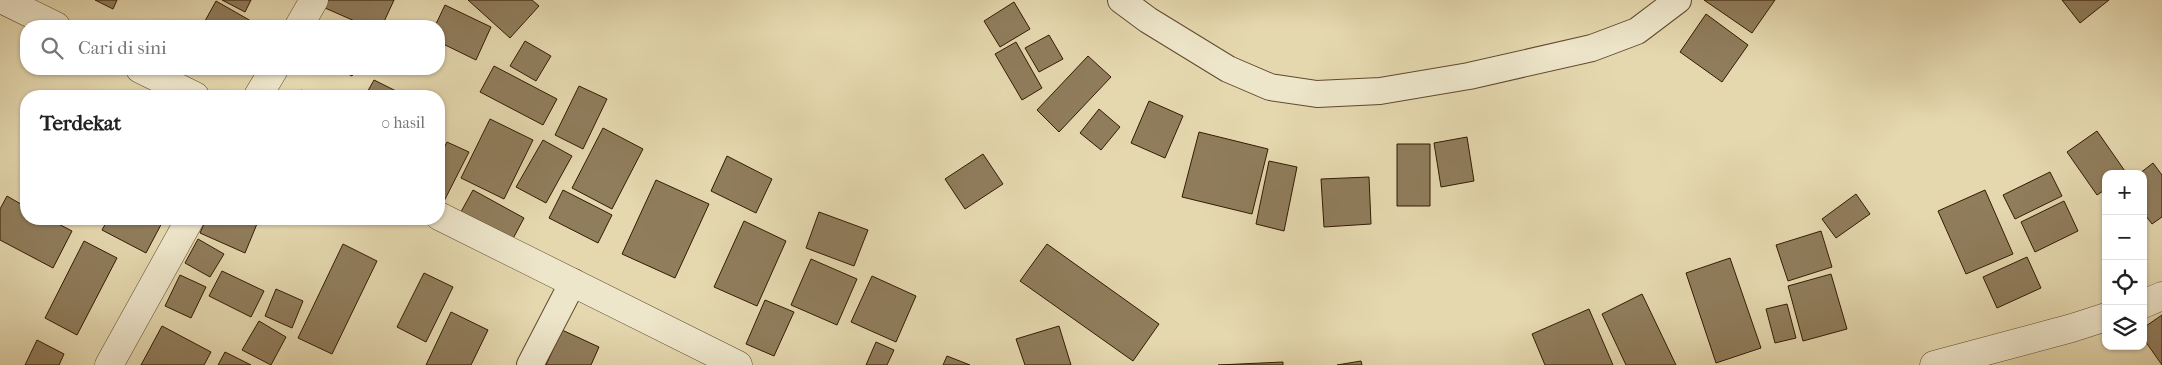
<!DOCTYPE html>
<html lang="id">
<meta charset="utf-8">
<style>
:root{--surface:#fff;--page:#f2f2f2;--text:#222;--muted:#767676;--line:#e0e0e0}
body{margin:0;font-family:"IM FELL French Canon",serif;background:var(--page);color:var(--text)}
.controls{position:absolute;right:15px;bottom:15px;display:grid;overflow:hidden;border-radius:10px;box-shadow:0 1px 4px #0004}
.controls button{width:45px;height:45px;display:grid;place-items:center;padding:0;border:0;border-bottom:1px solid var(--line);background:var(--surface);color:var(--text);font:25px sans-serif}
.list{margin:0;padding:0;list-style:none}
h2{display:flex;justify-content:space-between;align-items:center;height:65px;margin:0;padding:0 20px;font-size:21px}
h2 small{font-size:16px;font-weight:400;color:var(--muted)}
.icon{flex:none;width:28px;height:28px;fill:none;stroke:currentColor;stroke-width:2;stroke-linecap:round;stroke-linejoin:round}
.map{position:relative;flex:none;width:2162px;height:365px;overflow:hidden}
.search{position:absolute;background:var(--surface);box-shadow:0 1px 4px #0004;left:20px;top:20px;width:425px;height:55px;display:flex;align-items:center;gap:12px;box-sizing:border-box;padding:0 18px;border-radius:20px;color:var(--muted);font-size:19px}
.panel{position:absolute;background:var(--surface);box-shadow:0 1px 4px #0004;left:20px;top:90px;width:425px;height:135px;border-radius:20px}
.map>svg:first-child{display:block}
</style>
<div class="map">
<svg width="2162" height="365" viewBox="0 0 2162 365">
<rect width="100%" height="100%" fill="#e5d8af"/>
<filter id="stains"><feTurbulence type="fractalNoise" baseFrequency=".004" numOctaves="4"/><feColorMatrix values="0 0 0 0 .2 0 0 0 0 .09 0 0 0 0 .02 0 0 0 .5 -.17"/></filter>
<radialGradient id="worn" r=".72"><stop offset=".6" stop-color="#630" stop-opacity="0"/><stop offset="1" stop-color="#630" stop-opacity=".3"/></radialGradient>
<path fill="#907d5c" stroke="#331b02" d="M95 0H117L113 9Z
M222 0H251L245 12Z
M328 0H394L382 26H366L325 8Z
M468 0H532L539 6 510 38Z
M1704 0H1775L1752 33Z
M2062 0H2109L2080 23Z
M216 1 251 21 248 26H214L205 21Z
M1014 2 1030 29 1000 47 984 21Z
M445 5 491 27 476 60 439 42V26H435Z
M1706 14 1748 45 1722 82 1680 52Z
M1049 35 1063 59 1039 72 1025 48Z
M525 41 551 56 536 81 510 66Z
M1016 42 1042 88 1022 100 995 54Z
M1088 56 1111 77 1059 132 1037 110Z
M494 66 557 99 543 125 480 92Z
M338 69H356L352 76Z
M374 80 406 96H365Z
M579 86 607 99 583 149 555 135Z
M301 90 313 96H297Z
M1149 101 1183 116 1165 158 1131 143Z
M1099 109 1120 127 1101 150 1080 133Z
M490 119 533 140 504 199 461 178Z
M603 128 643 149 612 209 572 188Z
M2097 131 2127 174H2106V189L2097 195 2067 152Z
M1199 132 1268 149 1252 214 1182 197Z
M1467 137 1474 181 1441 187 1434 143Z
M543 140 572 156 546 203 516 187Z
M447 142 469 152 439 211V158Z
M1397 144H1430V206H1397Z
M983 154 1003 184 965 209 945 179Z
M727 156 772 179 756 213 711 191Z
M1269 161 1297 167 1284 231 1256 224Z
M2153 163 2162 175V217L2152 224 2143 212V174H2139Z
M2050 172 2062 196 2015 219 2003 195Z
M1369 177 1371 224 1324 227 1321 179Z
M656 180 709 204 675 278 622 254Z
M473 190 524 218 508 248 457 219Z
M563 190 612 215 598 243 549 218Z
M1985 190 2013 254 1966 274 1938 211Z
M1856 194 1870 214 1836 238 1822 219Z
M7 196 26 207V219H49L72 231 53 268 0 240V209Z
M2064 201 2078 231 2035 252 2021 222Z
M819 212 868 230 854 266 806 248Z
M108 219H164L146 253 102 230Z
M206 219H259L245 253 200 233Z
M744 221 786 241 757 306 714 287Z
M1821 231 1832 267 1788 281 1776 245Z
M198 239 224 254 210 277 185 263Z
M84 241 117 258 77 335 45 318Z
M343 244 377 261 332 354 298 338Z
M1047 244 1159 324 1133 361 1020 281Z
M2027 257 2041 288 1997 308 1983 277Z
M1730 258 1761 348 1716 363 1686 273Z
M811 259 857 279 837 325 791 305Z
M222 271 264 291 251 317 209 296Z
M424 273 453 287 426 342 397 327Z
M1831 274 1847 329 1803 341 1788 286Z
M180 275 206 287 191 318 165 306Z
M872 276 916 296 896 342 851 322Z
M276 289 303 301 292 328 265 316Z
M1642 294 1676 365H1626L1602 314Z
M765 300 794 312 774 356 746 344Z
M1787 304 1796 338 1775 343 1766 309Z
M1589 309 1613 365H1545L1532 334Z
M451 312 488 330 471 365H426Z
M2162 315V365L2143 338V328Z
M259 321 286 337 271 365 242 350Z
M162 326 211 352 204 365H141Z
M1059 326 1071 365H1025L1016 339Z
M562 330 599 347 591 365H546Z
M37 340 64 354 59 365H25Z
M876 342 894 350 887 365H866Z
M225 352 251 365H218Z
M947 356 970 365H943Z
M1361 361 1362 365H1337Z
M1283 362V365H1218Z"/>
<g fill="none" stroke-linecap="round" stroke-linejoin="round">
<defs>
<path id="minor" d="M1121 0 1148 20 1228 69 1270 87 1317 94 1380 91 1469 76 1592 48 1637 31 1678 0
M530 365 573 282"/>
<path id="tertiary" d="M3 0 56 26
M299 26 314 0
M140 69 195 96
M258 96 274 69
M439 216 738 365
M2143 304 2162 296
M109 365 190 219
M1934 365 2072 328 2106 317"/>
</defs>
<use href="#minor" stroke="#604a2d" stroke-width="28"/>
<use href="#tertiary" stroke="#604a2d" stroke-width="29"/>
<use href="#minor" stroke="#eee6cb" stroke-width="26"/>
<use href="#tertiary" stroke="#eee6cb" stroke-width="28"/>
</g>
<rect width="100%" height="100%" filter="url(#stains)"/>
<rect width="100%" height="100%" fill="url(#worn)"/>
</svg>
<div class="controls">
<button>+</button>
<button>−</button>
<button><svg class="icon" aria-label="locate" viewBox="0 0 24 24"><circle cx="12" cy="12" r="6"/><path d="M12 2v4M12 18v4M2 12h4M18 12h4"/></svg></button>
<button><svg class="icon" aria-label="layers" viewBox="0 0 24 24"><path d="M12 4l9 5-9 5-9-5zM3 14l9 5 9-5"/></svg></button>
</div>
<div class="search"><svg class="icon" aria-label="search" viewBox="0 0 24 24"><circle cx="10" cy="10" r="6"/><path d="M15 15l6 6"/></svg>Cari di sini</div>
<section class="panel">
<h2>Terdekat<small>0 hasil</small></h2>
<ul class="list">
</ul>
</section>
</div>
